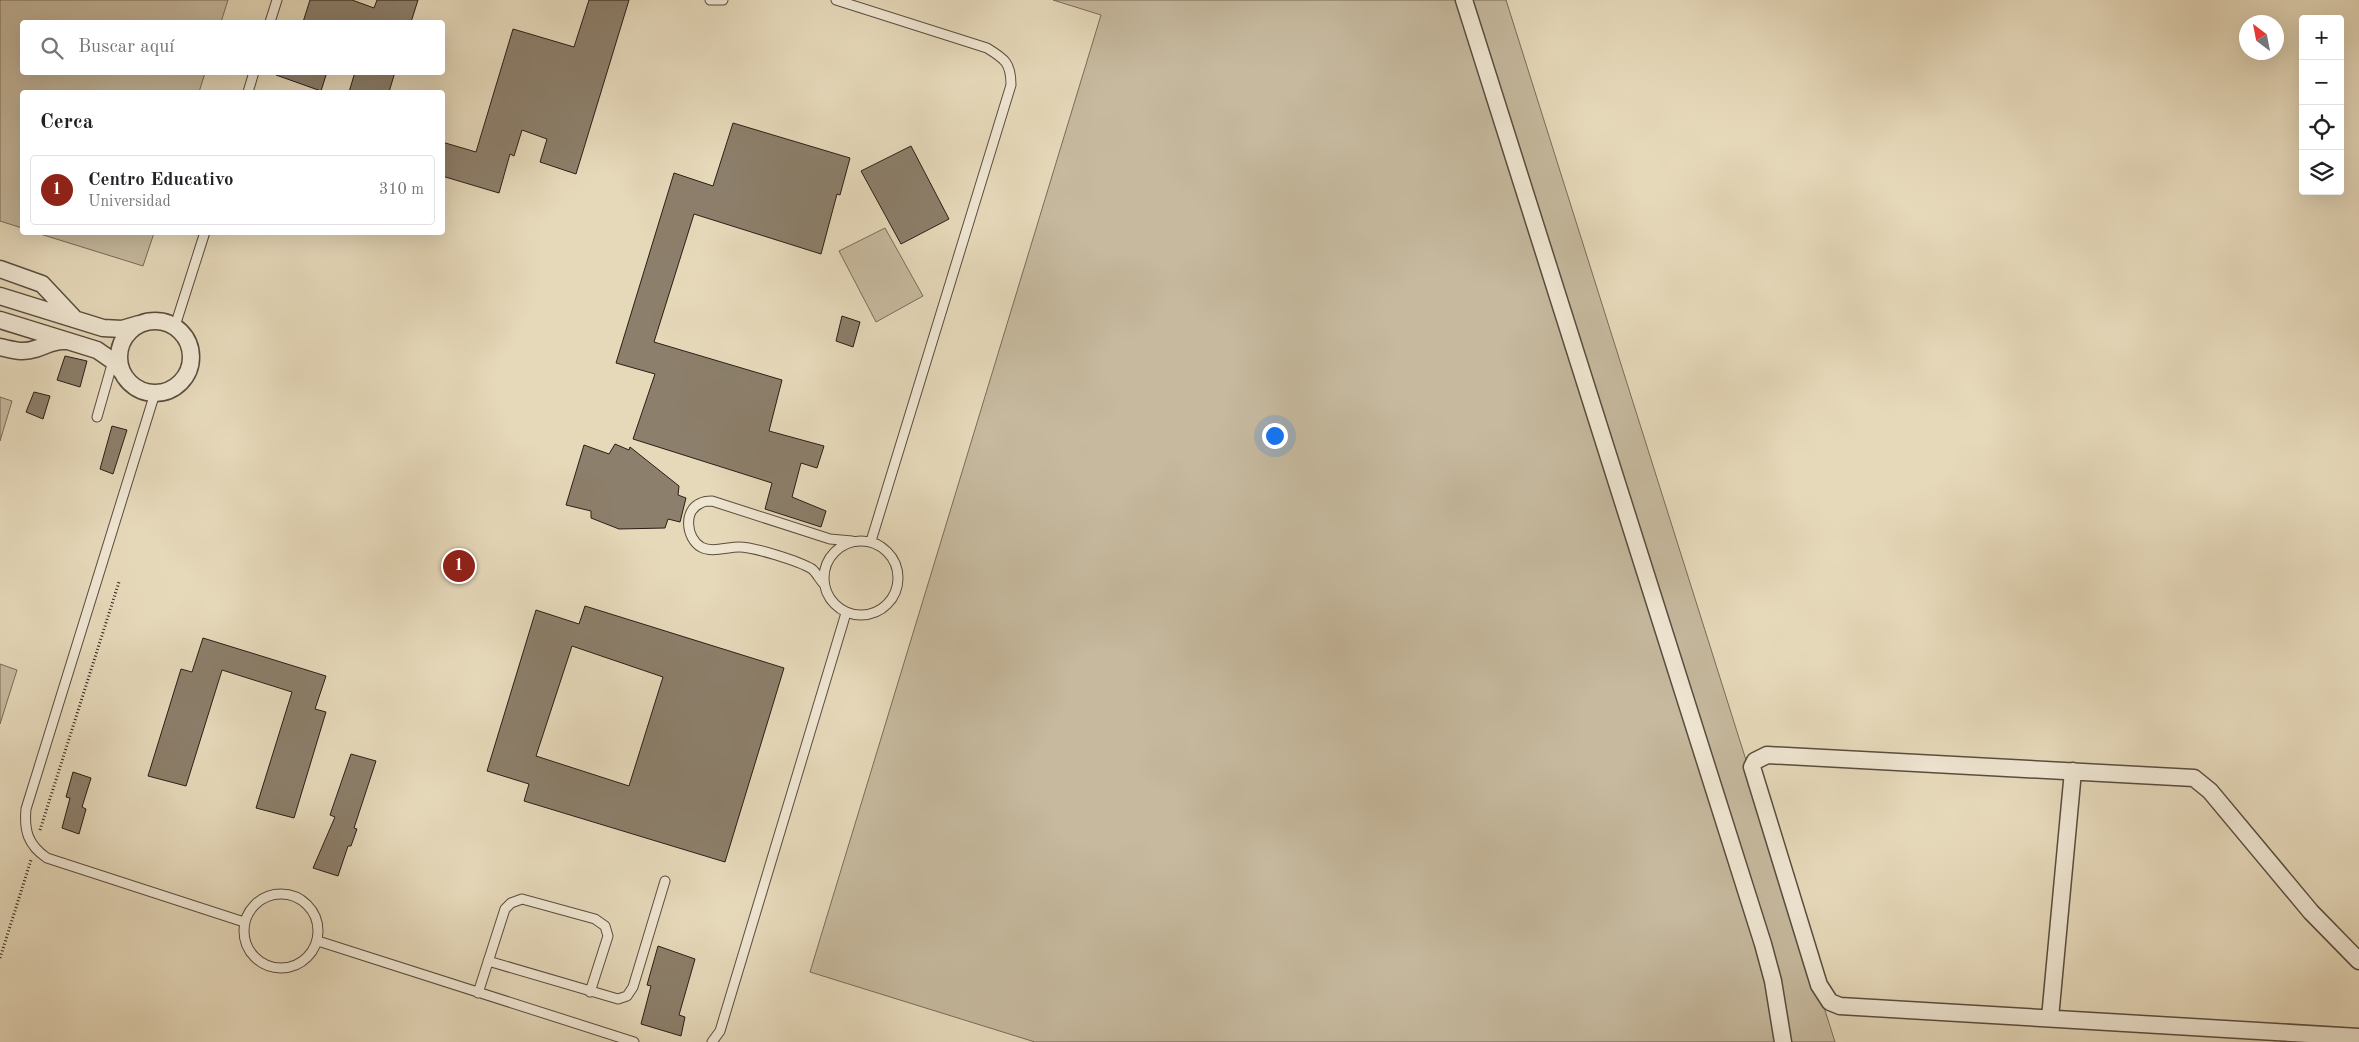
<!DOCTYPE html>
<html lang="es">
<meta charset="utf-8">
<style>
:root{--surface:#fff;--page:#f6f6f6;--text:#202124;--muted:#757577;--line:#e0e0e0;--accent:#8f2418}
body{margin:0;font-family:"Old Standard TT",serif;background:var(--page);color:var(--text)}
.controls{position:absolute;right:15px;top:15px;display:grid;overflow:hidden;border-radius:5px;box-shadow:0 5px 20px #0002}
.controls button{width:45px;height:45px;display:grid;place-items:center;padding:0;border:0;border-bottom:1px solid var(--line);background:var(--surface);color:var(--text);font:25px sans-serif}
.compass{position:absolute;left:2239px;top:15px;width:45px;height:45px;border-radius:50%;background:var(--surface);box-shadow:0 5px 20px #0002;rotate:328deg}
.you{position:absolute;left:1274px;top:435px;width:18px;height:18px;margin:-12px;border:4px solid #fff;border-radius:50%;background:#1a73e8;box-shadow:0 0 0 8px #1a73e833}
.badge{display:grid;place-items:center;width:32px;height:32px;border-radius:50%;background:var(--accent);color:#fff;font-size:16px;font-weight:700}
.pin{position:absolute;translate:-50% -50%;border:2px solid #fff;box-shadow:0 1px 5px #0006}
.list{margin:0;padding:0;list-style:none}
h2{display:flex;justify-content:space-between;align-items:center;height:65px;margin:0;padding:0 20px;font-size:21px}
h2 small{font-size:16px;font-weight:400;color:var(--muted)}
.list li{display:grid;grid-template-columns:32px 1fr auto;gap:15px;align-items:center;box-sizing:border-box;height:70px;margin:0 10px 10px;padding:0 10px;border:1px solid var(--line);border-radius:5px}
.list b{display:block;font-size:19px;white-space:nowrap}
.list p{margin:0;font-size:16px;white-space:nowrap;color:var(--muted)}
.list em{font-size:16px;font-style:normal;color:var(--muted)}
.icon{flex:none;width:28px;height:28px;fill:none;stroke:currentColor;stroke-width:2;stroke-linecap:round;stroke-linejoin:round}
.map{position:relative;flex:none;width:2359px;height:1042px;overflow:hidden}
.search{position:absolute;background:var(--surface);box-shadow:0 5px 20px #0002;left:20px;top:20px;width:425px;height:55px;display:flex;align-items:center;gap:12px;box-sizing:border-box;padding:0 18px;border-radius:5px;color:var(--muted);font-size:19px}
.panel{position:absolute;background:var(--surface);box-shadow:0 5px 20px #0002;left:20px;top:90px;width:425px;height:145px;border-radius:5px}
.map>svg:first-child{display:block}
</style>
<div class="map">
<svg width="2359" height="1042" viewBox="0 0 2359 1042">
<rect width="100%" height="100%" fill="#e6d9ba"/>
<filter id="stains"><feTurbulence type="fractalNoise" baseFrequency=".004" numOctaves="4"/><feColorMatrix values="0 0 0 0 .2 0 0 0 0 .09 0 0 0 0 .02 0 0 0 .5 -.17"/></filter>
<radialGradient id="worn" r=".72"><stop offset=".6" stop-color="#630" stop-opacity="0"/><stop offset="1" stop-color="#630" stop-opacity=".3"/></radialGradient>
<path fill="#c6b99e" stroke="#786c5a" d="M0 0H228L221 22H22V72L205 73 199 92H22V228L0 221Z
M1053 0H1506L1835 1042H1035L810 972 1101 15Z
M885 228 923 296 876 322 839 251Z
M37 233H154L143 266Z
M0 397 12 401 0 441Z
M0 664 17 670 0 724Z"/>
<path fill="#8c7f6b" stroke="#2a1e16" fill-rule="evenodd" d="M310 0H352L374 8 377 0H418L411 22H303Z
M589 0H629L576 174 540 162 547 139 522 130 514 156 510 154 499 193 442 176V142L476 152 513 29 574 47Z
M276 72H327L321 91 276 75Z
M355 72H395L389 92H349Z
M733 123 850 158 840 195 837 194 821 254 694 214 654 342 782 380 769 431 824 446 817 468 801 463 792 497 826 511 821 527 765 509 772 483 633 439 655 374 616 363 674 173 713 186Z
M911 146 949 219 901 244 861 171Z
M842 316 860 322 853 347 836 341Z
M65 356 87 361 80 387 57 380Z
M34 392 50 396 43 419 26 412Z
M112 426 127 430 113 474 100 469Z
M615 444 629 450 630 447 679 486 678 495 686 498 680 522 668 519 665 528 619 529 591 518V511L566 505 584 445 609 454Z
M585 606 784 668 725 862 524 801 529 784 487 771 536 610 579 624ZM572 646 663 677 629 786 536 756Z
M203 638 326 676 315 709 326 712 294 818 256 808 292 692 222 670 186 786 148 776 181 669 192 672Z
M351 754 376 761 354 828 357 829 351 846H348L338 876 313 868 335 817 330 815Z
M73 772 91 778 82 807 86 809 79 834 62 828 70 798 66 797Z
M658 946 695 959 679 1015 685 1017 681 1036 641 1024 651 986 647 985Z"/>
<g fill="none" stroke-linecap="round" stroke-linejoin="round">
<defs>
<path id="lane" d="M710 0H723
M836 0 987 48C1005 59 1011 63 1011 85L871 541
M270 22 277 0
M248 92 254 72
M175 326 205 232
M155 393 26 809C24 831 28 845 47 858L244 922
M97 417 113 361
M824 578a37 37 0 1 1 74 0a37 37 0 1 1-74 0Z
M824 584C820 580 816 572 812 569 799 561 754 547 739 547 727 547 712 553 701 547 686 538 683 510 701 503 704 501 709 501 712 501L830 539 852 541
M244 931a37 37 0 1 1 74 0a37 37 0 1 1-74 0Z
M318 941 634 1042
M488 961 618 999 627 996 633 987 665 881
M478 993 505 909 511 903 522 899 595 919 605 926 608 936 590 992
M712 1042 720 1031 846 613"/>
<path id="street" d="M1464 0 1763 944 1773 981 1783 1042
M0 269 42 284 73 317
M0 296 103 328 122 329 139 324
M0 320 97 350 113 361 122 372
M119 357a36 36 0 1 1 72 0a36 36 0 1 1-72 0Z
M0 347C12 350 23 353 35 349 46 346 53 340 65 341
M2359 961 2311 912 2210 791 2194 778 1767 755 1755 761 1752 767 1819 985 1830 1002 1840 1006 2359 1037
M2050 1018 2073 771"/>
</defs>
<use href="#lane" stroke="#594d3f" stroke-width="11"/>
<use href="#street" stroke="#594d3f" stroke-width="19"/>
<path stroke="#2a1e16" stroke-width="3" stroke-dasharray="1 2.5" stroke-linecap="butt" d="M40 830 119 582
M0 958 31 860"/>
<use href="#lane" stroke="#efe6d2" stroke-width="9"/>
<use href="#street" stroke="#efe6d2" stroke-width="16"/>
</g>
<rect width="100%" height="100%" filter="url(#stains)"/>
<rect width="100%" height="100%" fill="url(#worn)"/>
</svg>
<div class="controls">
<button>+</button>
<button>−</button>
<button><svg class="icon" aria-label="locate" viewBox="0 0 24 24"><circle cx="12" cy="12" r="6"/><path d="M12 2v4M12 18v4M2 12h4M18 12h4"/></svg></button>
<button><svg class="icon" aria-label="layers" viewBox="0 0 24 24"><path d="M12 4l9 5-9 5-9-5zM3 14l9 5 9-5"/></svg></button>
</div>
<svg class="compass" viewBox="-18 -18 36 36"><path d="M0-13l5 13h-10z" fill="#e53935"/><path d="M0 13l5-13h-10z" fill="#757577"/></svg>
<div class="you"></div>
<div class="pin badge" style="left:459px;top:566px">1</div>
<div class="search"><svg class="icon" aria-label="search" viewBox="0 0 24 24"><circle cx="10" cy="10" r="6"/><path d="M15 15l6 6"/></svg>Buscar aquí</div>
<section class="panel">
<h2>Cerca<small></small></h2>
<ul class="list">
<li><span class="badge">1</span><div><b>Centro Educativo</b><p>Universidad</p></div><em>310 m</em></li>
</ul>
</section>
</div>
